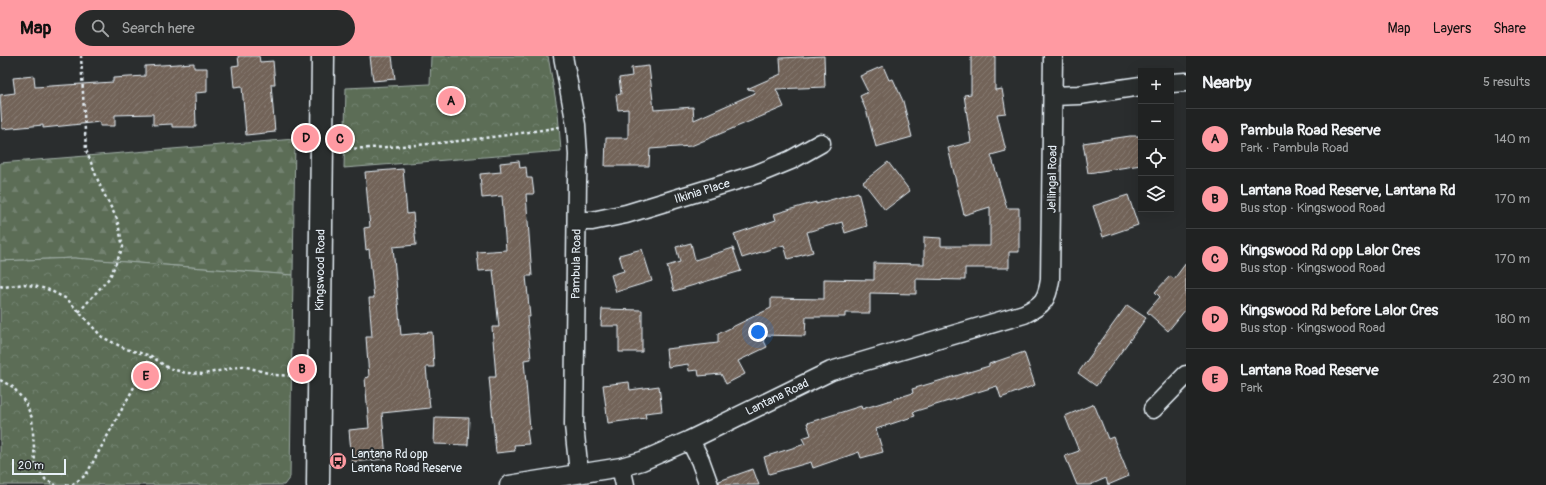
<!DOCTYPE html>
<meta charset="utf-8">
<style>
:root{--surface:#202222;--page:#282a2a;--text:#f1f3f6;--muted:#a2a4a5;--line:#3d3f40;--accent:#ff9aa2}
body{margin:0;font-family:Pangolin,sans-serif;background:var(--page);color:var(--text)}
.controls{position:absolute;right:12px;top:12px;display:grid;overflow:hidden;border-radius:0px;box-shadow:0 4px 16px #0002}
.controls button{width:36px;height:36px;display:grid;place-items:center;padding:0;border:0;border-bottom:1px solid var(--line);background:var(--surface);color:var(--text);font:20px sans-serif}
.scale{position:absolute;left:12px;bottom:10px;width:54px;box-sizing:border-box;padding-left:4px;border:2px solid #e8f1f8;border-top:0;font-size:11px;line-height:14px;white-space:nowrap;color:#e8f1f8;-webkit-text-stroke:3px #2a2d2e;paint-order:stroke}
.you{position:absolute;left:758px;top:276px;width:14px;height:14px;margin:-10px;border:3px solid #fff;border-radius:50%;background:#1a73e8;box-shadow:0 0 0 6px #1a73e833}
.badge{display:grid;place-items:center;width:26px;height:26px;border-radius:50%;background:var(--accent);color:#111;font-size:13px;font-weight:700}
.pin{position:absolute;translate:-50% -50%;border:2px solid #fff;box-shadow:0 1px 4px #0006}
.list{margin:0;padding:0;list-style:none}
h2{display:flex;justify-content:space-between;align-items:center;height:52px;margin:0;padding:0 16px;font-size:17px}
h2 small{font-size:13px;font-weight:400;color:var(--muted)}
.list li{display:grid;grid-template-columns:26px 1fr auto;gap:12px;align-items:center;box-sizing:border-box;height:60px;padding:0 16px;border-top:1px solid var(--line)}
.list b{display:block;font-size:15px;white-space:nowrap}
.list p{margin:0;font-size:13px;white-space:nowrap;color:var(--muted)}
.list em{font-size:13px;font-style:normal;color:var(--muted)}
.icon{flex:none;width:22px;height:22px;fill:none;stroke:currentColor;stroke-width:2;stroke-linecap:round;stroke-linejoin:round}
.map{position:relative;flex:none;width:1186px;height:429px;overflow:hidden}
header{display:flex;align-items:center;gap:24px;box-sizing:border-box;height:56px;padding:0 20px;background:var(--accent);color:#111}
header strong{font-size:19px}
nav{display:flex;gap:22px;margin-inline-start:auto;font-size:14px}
.search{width:280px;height:36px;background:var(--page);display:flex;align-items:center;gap:10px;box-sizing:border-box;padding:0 14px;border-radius:22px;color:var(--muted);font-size:15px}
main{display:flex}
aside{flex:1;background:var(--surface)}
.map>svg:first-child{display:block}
</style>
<header>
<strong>Map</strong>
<div class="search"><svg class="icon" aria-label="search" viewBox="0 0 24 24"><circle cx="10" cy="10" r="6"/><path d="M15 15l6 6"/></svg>Search here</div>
<nav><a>Map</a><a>Layers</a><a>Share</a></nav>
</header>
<main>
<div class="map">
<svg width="1186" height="429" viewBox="0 0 1186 429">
<defs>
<pattern id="forest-firs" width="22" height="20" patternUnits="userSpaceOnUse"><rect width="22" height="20" fill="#5b6d57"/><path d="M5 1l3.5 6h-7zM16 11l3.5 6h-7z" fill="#738270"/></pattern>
<pattern id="park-crowns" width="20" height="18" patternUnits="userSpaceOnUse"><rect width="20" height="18" fill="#5b6d57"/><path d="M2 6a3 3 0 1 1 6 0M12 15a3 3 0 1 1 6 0" fill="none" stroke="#738270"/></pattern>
<pattern id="building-hatch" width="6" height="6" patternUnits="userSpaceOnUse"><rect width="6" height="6" fill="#726359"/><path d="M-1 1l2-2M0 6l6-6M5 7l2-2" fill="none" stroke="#867a72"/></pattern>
</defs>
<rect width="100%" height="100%" fill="#2a2d2e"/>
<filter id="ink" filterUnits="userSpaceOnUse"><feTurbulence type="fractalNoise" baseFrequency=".025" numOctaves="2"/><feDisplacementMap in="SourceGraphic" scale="8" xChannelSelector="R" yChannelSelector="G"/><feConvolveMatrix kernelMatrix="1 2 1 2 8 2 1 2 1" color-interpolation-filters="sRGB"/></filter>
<g filter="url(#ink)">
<path fill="url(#forest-firs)" stroke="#a2afa8" d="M295 83 293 219 74 202 0 205V107Z"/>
<path fill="url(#park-crowns)" stroke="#a2afa8" d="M431 0H548L558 57 561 95 344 112 346 32 430 28Z
M74 202 293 219 290 421 284 429H0V205Z"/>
<path fill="url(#building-hatch)" stroke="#e8f1f8" d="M238 0H259L260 6 273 5 275 28H271L275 76 246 79 242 30 234 31 232 10 239 9Z
M370 0H392L395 23 373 25Z
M824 0 825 31 776 33 784 51 691 90 650 93 649 110H605L606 82H628V53L618 54 616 39 621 38 619 22 632 20 631 12 649 10 654 54 693 51 694 64 755 37 754 34 747 33 781 18 780 2Z
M971 0H995V34L1002 33 1006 57 997 58 1006 95 991 99 1007 152H1019V196H1009V212H965V224L916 223V238L870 237V257H845V261H806L805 280 761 279 767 291 738 305 745 318 726 328 721 318 699 320 698 314 689 315 688 308 668 311 666 293 718 287V278L771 252V242L824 243V223L874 224V207L924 208V181L941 182V190H990V151L964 159 948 92 971 86 964 39 971 38Z
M194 7V12H207V36L195 37 196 71H172V68L153 69V58L115 59V70H100V66L43 72V69L2 73 0 39 15 37 13 22 34 20 35 31 113 26V22L145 20V10Z
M883 10 889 24 893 23 903 45 912 81 876 91 867 57 860 40 868 36 860 20Z
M1130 80H1141V109L1088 117 1083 87Z
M519 105 520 112 526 111 527 122H532L534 138H526L532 220H526L530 261H527L531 303 524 304 530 373 527 374 529 388 514 389 515 395 496 397 489 321H496L492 271H499L493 214 479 215 477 196 506 194 502 140 482 142 480 118 501 116 500 107Z
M888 106 910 135 885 154 863 126Z
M403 113 407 158 413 157 416 189 393 191 401 279 432 276 434 311H426L430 352 382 357 386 403 352 406 349 374 369 372 365 322 369 321 366 281H372L369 242H374L369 193 366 194 364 172 370 171 365 116Z
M858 136 867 170 845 177 842 166 807 176 813 196 788 203 784 189 742 202 734 178 776 164 774 158 816 146V148Z
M1128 139 1138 169 1103 181 1093 150Z
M691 187 695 204 733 192 741 215 674 235 667 210 680 206 676 191Z
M642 193 652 225 616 236 611 219 624 215 619 199Z
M1186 207V253L1168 275 1147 256 1160 241 1155 236 1170 220 1174 223Z
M1127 249 1146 262 1096 330 1078 317Z
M602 253 642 254V296H619V270H601Z
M1024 296 1035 329 1001 342 997 330 913 356 915 360 876 373 883 396 861 402 859 396 813 412 811 406 769 418 764 401 805 388 802 382 811 379 807 367 861 350 862 353 913 337 912 333 989 310V308Z
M629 326 630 334 659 330 662 355 645 357 646 362 608 367 603 329Z
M1094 348 1108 383 1113 381 1129 420 1108 429 1106 422 1090 429H1077L1065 400 1079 395 1065 360Z
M435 361 469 362 468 389 434 388Z
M753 413 759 429H719V425Z"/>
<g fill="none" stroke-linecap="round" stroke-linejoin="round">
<defs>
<path id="minor" d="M563 0 576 69 578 99 577 125 574 369 579 417
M1171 27 1186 26
M1053 40 1079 39 1141 30
M577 165H592L626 158 757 118 791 104 821 87
M1153 353 1186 319
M690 384 700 404 709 429
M621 411 625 429
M509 429 621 411 642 405 690 384 831 315 1024 258C1043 249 1047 244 1050 224L1053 0"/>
<path id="tertiary" d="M318 429 323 0"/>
</defs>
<use href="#minor" stroke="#e8f1f8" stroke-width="21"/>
<use href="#tertiary" stroke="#e8f1f8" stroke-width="25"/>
<path stroke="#e8f1f8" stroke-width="2.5" stroke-dasharray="3 3" stroke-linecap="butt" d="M342 93C415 91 488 83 560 71
M0 230 4 231 24 228 47 233 67 243 102 281 126 293 151 300 168 312 186 317 204 318 243 310 275 319 297 320
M79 256 110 221 123 191 117 163 101 132 86 94 81 0
M0 324 13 331 25 346 32 362 35 406 40 417 46 424 56 429
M66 429 73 428 86 419 151 300"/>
<use href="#minor" stroke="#2a2d2e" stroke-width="18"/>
<use href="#tertiary" stroke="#2a2d2e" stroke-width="22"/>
</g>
</g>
<defs>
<symbol id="bus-disc" viewBox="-11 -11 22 22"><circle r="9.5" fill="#ff9aa2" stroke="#2a2d2e"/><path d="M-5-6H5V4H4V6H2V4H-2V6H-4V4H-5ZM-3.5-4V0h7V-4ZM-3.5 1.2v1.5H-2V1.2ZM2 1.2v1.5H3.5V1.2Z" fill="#111"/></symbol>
</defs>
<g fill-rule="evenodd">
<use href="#bus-disc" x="328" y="395" width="20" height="20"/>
</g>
<g text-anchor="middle" stroke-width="4" stroke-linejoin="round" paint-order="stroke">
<g font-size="12" fill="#e8f1f8" stroke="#2a2d2e">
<text transform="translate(1052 123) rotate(-89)" y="4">Jellingal Road</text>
<text transform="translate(702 135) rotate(-17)" y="4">Ilkinia Place</text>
<text transform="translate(576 208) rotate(-89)" y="4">Pambula Road</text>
<text transform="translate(320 214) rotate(-89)" y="4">Kingswood Road</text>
<text transform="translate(777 341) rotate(-26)" y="4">Lantana Road</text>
</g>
<g font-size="12" fill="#e8f1f8" stroke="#2a2d2e" text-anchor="start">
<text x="351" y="402">Lantana Rd opp<tspan x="351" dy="14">Lantana Road Reserve</tspan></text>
</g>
</g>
</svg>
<div class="controls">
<button>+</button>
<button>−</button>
<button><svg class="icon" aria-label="locate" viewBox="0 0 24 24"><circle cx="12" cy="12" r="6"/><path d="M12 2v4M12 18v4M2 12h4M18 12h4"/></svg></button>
<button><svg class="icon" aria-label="layers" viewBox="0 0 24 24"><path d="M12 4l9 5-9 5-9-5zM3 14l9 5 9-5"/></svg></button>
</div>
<div class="scale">20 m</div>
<div class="you"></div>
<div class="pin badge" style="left:451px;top:45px">A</div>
<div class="pin badge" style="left:302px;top:313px">B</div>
<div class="pin badge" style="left:340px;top:83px">C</div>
<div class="pin badge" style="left:306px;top:82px">D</div>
<div class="pin badge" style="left:146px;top:320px">E</div>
</div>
<aside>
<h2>Nearby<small>5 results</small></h2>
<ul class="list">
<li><span class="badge">A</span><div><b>Pambula Road Reserve</b><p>Park · Pambula Road</p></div><em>140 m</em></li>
<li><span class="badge">B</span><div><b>Lantana Road Reserve, Lantana Rd</b><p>Bus stop · Kingswood Road</p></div><em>170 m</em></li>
<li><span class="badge">C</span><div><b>Kingswood Rd opp Lalor Cres</b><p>Bus stop · Kingswood Road</p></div><em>170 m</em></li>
<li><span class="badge">D</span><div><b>Kingswood Rd before Lalor Cres</b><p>Bus stop · Kingswood Road</p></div><em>180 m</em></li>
<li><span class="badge">E</span><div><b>Lantana Road Reserve</b><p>Park</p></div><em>230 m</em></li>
</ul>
</aside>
</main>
